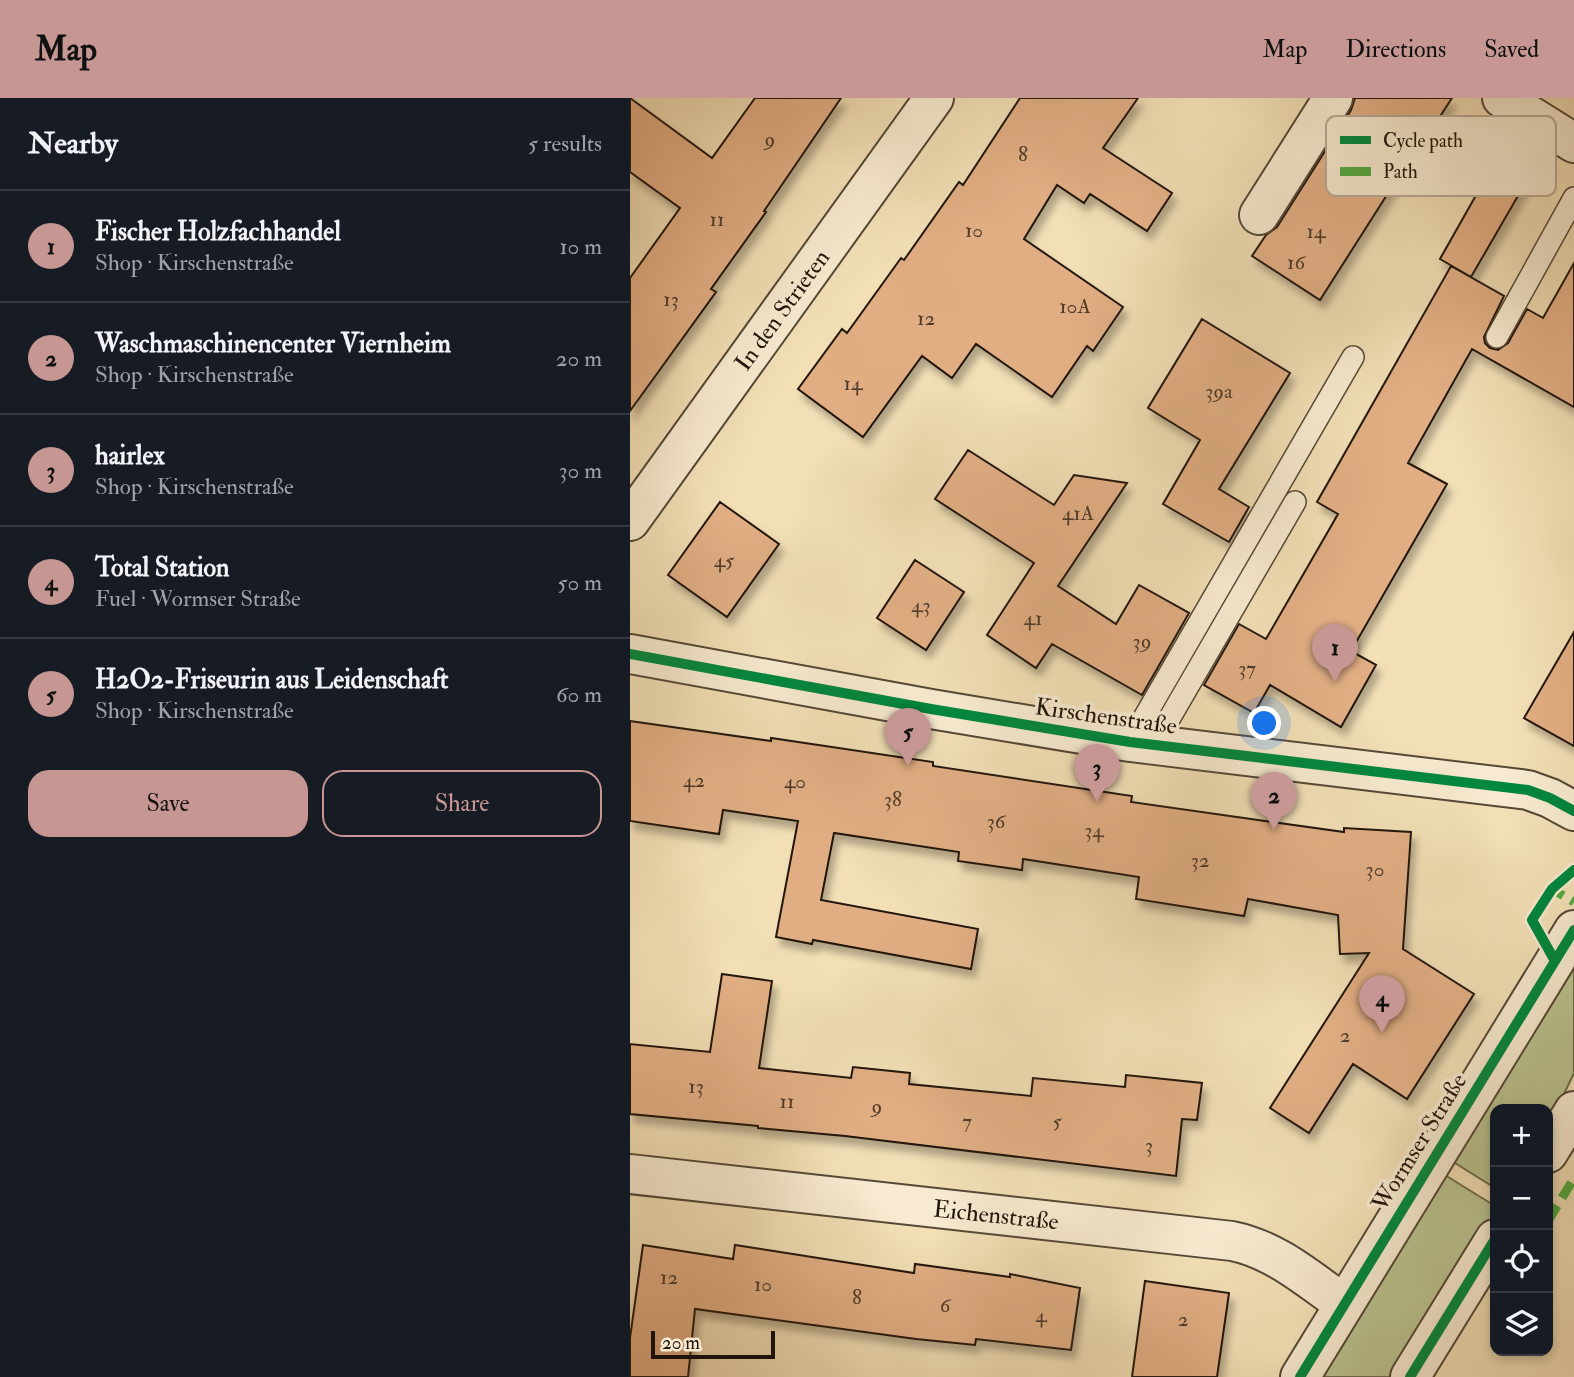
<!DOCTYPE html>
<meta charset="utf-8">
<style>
:root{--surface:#171b24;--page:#242831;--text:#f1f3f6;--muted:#9ea1a6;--line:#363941;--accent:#c59692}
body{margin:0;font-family:"IM FELL Double Pica",serif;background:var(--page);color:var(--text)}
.controls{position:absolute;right:21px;bottom:21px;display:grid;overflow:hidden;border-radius:14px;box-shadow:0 4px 10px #0003}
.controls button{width:63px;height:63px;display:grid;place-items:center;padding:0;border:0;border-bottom:2px solid var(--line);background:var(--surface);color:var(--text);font:35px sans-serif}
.scale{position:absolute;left:21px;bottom:18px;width:124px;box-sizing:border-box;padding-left:7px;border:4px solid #21150b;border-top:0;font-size:19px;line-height:24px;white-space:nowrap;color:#21150b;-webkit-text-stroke:5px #f7ead0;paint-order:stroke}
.you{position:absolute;left:635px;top:626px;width:24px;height:24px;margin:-18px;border:5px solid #fff;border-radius:50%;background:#1a73e8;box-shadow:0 0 0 10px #1a73e833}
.badge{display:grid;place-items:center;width:46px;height:46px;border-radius:50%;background:var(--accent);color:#111;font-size:23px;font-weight:700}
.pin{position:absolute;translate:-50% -58px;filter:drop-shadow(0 2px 4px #0008)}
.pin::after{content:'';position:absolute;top:37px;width:24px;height:21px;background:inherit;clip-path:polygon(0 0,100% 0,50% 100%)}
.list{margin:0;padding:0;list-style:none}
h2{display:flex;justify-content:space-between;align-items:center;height:91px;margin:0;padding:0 28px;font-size:30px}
h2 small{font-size:23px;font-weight:400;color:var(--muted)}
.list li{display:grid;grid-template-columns:46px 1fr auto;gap:21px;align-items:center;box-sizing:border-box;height:112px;padding:0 28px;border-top:2px solid var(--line)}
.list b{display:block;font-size:26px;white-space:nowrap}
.list p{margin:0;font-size:23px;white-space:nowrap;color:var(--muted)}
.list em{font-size:23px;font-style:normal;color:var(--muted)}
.actions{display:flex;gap:14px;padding:21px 28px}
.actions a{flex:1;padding:16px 0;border:2px solid var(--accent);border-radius:21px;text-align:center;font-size:24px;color:var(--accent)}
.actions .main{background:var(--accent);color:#111}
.icon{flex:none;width:38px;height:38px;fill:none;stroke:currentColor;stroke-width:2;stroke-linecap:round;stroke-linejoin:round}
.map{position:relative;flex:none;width:944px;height:1279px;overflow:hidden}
header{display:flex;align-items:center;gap:42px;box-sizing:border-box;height:98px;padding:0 35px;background:var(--accent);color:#111}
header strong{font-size:33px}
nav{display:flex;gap:38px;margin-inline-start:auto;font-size:24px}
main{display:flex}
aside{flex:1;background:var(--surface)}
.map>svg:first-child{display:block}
</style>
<header>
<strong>Map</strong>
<nav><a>Map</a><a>Directions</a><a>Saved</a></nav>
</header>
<main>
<aside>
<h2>Nearby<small>5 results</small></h2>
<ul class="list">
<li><span class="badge">1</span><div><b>Fischer Holzfachhandel</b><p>Shop · Kirschenstraße</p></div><em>10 m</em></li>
<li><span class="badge">2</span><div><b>Waschmaschinencenter Viernheim</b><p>Shop · Kirschenstraße</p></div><em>20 m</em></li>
<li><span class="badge">3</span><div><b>hairlex</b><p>Shop · Kirschenstraße</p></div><em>30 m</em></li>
<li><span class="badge">4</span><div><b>Total Station</b><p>Fuel · Wormser Straße</p></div><em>50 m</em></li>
<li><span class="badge">5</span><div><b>H2O2-Friseurin aus Leidenschaft</b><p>Shop · Kirschenstraße</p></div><em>60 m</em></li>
</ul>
<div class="actions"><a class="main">Save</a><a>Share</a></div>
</aside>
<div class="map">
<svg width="944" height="1279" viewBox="0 0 944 1279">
<defs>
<filter id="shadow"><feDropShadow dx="4.5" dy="8" stdDeviation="3.5" flood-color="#0004"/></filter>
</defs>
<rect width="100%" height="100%" fill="#f2dfb6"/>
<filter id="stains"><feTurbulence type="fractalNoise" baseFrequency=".00286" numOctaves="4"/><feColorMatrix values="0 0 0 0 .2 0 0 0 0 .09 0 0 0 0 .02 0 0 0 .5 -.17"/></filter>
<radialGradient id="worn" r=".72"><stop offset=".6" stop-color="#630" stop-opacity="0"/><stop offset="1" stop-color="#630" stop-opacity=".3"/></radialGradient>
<path fill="#b9c28f" stroke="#6d6c4d" stroke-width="2" d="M944 855V975L918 1030V1011H865V1090L817 1060Z
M810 1074 865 1108V1124L769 1279H683Z"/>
<path fill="#e1ae84" stroke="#21150b" stroke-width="2" filter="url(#shadow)" d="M0 0 82 60 125 0H211L134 113 136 114 81 191 86 194 0 313V180L50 110 0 74Z
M390 0H508L473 50 542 95 517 133 460 96 454 105 427 87 394 141 493 209 463 253 457 248 422 299 346 246 322 280 292 258 233 339 168 291 212 231 217 235 271 160 274 162 329 84 333 87Z
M725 0H822L792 46 790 45 690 202 622 158 636 137 647 129 721 12Z
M875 46 907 65 841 179 810 161Z
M944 165V309L842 251 778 365 817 386 721 553 746 567 711 629 640 587 624 615 574 587 609 526 636 541 708 416 687 404 821 168 874 198 854 239 855 245 860 250 868 252 878 245 897 211 913 220Z
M572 221 660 275 589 391 619 409 599 444 533 406 570 342 518 310Z
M338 352 424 407 444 377 497 385 428 488 486 526 509 487 559 515 512 597 422 546 406 570 357 537 404 465 305 401Z
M90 404 149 446 97 519 38 477Z
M285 462 334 494 296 552 247 520Z
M944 534V648L894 620Z
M0 623 141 643V640L303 664V668L502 698 501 704 628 722 714 734V730L781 734 773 851 844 896 777 1001 723 966 679 1035 640 1010 739 855 710 856 708 817 618 801 614 818 506 801 509 779 393 761 392 772 328 763 329 754 204 735 191 802 348 831 341 871 183 842 182 846 146 839 168 723 93 712 89 736 0 723Z
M92 876 142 883 129 970 221 980 223 969 280 975 279 986 401 998 403 980 495 989 496 977 572 985 567 1022 552 1021 546 1078 215 1038 128 1030V1028L0 1016V946L80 954Z
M13 1147 103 1161 105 1147 284 1175 285 1166 380 1179V1176L450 1190 441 1252 346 1241 345 1247 286 1241 65 1211 58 1279H0V1240Z
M515 1183 599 1195 587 1279H502Z"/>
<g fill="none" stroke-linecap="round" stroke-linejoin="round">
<defs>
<path id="service" d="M867 239 944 100
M500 644 723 259
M524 647 665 404"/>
<path id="minor" d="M872 0 944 45
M629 117 703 0
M0 423 304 0
M0 556 301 611 500 644 898 692 920 700 944 713
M0 1076 602 1143C646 1152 678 1181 714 1206"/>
<path id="tertiary" d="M918 1055 944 1013
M670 1279 944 832
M780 1279 865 1141"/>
</defs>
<use href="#service" stroke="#554836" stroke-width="24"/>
<use href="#minor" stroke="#554836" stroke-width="42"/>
<use href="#tertiary" stroke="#554836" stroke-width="42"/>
<use href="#service" stroke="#f7ead0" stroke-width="21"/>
<use href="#minor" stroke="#f7ead0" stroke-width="38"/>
<use href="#tertiary" stroke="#f7ead0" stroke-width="38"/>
<path stroke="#52a941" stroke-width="9" stroke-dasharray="18 9" stroke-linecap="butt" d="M919 795 922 791 944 804
M918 1123 944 1080"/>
<defs>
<path id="cycleway" d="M0 556 301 611 500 644 898 692 920 700 944 713
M925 863 902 822 922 791 944 772
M670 1279 944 832
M780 1279 865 1141"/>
</defs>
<use href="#cycleway" stroke="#f7ead0" stroke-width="15"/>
<use href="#cycleway" stroke="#00873e" stroke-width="10"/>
</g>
<g text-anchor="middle" stroke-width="7" stroke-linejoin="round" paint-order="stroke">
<g font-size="21" fill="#513b29">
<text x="140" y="48">9</text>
<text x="393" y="63">8</text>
<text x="87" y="128">11</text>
<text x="344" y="139">10</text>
<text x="686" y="140">14</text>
<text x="666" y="171">16</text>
<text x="41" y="208">13</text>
<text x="445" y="215">10A</text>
<text x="296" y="227">12</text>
<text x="223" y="292">14</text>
<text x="589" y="300">39a</text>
<text x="448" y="422">41A</text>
<text x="94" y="469">45</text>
<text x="291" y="514">43</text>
<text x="403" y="527">41</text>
<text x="512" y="550">39</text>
<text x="617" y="577">37</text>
<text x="64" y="689">42</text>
<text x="165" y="690">40</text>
<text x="263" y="708">38</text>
<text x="366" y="730">36</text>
<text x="464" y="739">34</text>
<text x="570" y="769">32</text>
<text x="745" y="778">30</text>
<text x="715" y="944">2</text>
<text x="66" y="995">13</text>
<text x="157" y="1010">11</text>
<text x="247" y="1015">9</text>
<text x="337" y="1030">7</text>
<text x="427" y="1030">5</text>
<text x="519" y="1054">3</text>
<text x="39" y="1186">12</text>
<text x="133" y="1193">10</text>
<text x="227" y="1206">8</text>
<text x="315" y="1214">6</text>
<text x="411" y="1224">4</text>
<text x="553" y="1228">2</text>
</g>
<g font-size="24" fill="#21150b" stroke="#f7ead0">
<text transform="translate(152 212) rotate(-54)" y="8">In den Strieten</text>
<text transform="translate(476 618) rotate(8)" y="8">Kirschenstraße</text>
<text transform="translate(789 1044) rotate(-58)" y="8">Wormser Straße</text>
<text transform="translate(366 1117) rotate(6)" y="8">Eichenstraße</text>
</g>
</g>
<rect x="696" y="18" width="230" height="80" rx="10" fill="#f7ead0" stroke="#b7aa95" stroke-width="2"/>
<rect x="710" y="38" width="31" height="8" fill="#00873e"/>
<rect x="710" y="69" width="31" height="9" fill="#52a941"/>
<g font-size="19" fill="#21150b">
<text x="753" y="49">Cycle path</text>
<text x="753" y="80">Path</text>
</g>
<rect width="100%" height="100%" filter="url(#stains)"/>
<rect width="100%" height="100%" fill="url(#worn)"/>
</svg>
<div class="controls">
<button>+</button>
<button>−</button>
<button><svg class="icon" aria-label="locate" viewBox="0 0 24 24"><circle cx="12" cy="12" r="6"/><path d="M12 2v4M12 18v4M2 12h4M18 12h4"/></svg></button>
<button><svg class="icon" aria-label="layers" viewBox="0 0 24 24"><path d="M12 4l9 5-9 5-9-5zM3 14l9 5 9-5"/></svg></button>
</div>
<div class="scale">20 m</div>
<div class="you"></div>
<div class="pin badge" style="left:705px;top:584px">1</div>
<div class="pin badge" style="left:644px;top:732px">2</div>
<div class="pin badge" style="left:467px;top:704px">3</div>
<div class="pin badge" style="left:752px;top:935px">4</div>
<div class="pin badge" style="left:278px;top:668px">5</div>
</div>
</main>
